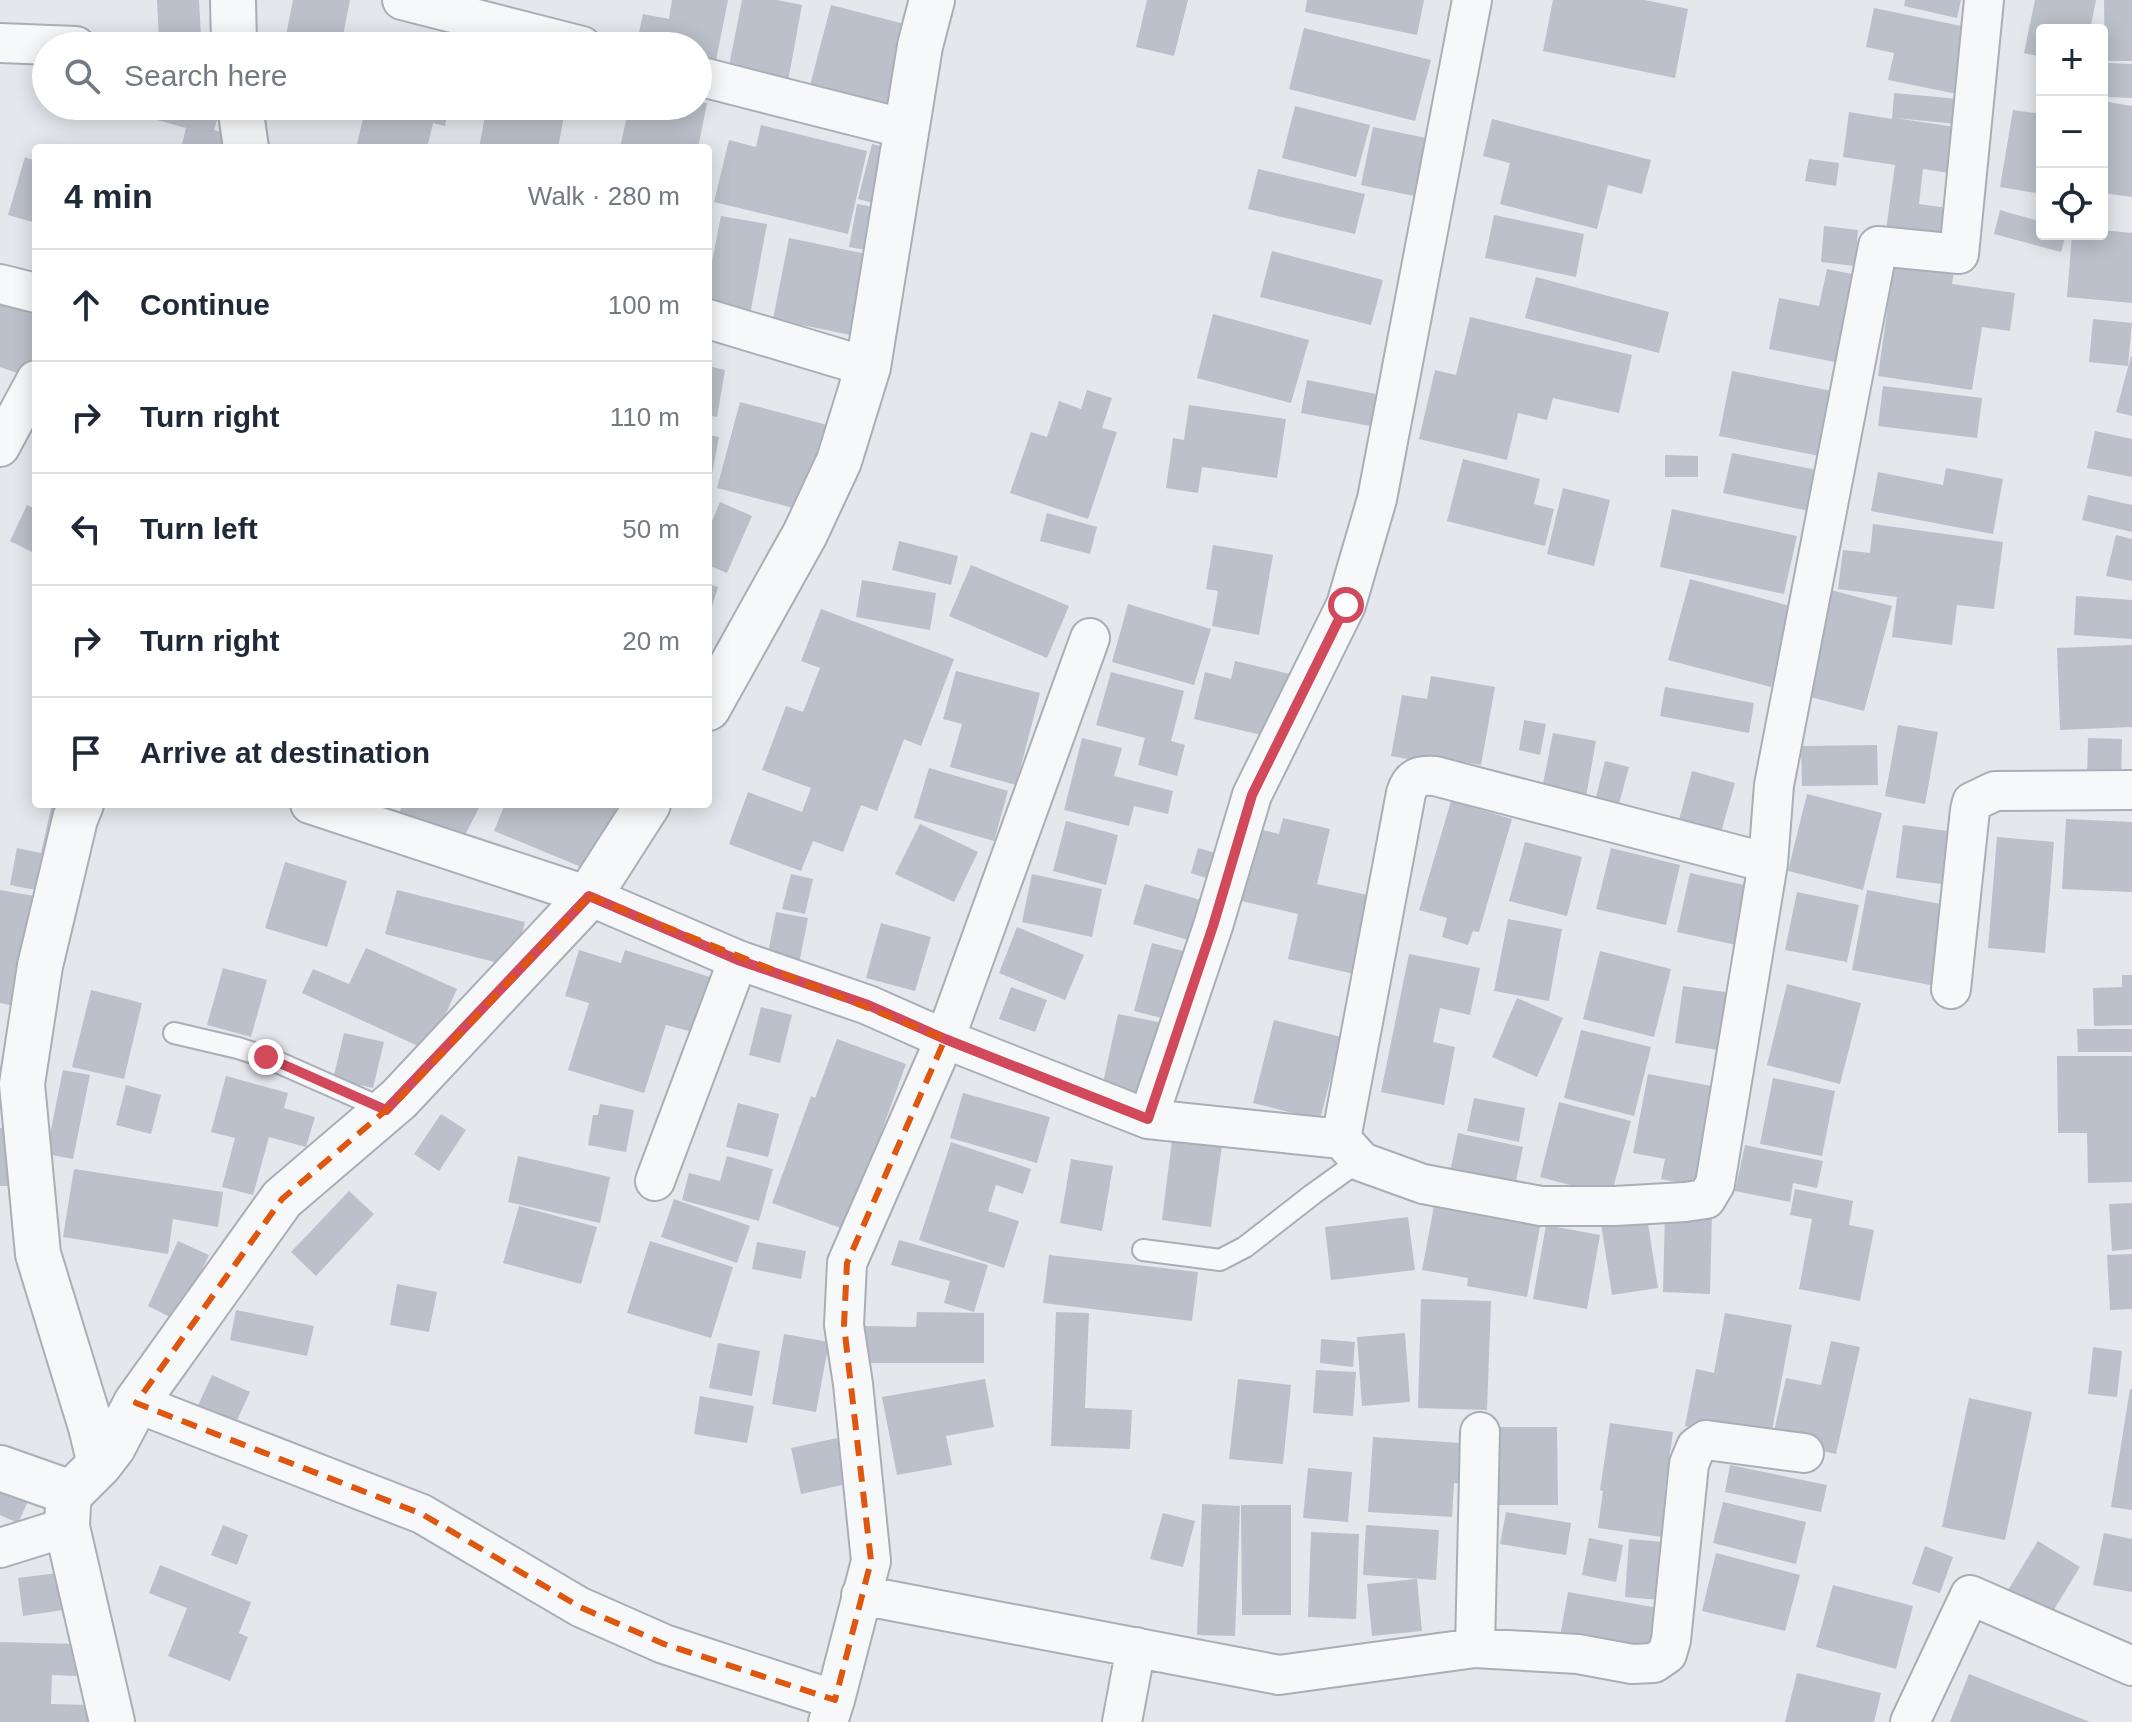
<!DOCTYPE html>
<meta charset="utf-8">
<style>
:root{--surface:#fff;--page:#f2f2f3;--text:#1f2937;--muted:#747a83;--line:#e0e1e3}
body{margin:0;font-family:Arial,sans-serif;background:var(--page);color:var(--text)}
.controls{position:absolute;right:24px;top:24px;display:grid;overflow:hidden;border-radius:8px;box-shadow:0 4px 20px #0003}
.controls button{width:72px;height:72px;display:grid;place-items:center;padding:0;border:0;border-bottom:2px solid var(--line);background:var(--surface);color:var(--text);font:40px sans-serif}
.stop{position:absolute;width:24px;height:24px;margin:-18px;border:6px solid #d1495b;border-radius:50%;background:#fff}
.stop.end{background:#d1495b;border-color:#fff;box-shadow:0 2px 8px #0008}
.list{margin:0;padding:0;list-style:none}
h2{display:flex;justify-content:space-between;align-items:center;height:104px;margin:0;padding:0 32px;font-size:34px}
h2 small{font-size:26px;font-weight:400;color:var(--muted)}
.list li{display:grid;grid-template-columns:52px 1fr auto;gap:24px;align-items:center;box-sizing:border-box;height:112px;padding:0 32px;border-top:2px solid var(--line)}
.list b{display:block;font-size:30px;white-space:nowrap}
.list em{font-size:26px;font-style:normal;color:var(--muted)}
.icon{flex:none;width:44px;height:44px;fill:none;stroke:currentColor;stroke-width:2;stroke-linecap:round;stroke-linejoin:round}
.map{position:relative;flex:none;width:2132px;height:1722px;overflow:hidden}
.search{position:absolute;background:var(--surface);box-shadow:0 4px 20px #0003;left:32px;top:32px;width:680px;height:88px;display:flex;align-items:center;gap:20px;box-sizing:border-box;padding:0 28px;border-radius:44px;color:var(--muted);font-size:30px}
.panel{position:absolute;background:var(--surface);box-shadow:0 4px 20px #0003;left:32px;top:144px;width:680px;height:664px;border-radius:8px}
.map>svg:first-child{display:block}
</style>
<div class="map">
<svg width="2132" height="1722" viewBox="0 0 2132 1722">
<rect width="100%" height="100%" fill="#e4e7ec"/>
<path fill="#bbc0ca" d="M157 0H199L201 37 159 40Z
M293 0H350L341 46H284Z
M672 0H728L714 71 698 68V46H636L643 14 669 19Z
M742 0H777L802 5 786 92 726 81Z
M1147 0H1188L1174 56 1136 47Z
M1307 0H1424L1417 35 1305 12Z
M1553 0H1645L1688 9 1675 78 1543 51Z
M1905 0H1961L1957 18 1904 6Z
M2035 0H2096L2090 30H2042V57L2024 53Z
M2104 0H2132V61H2105Z
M831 5 912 26 889 114 808 93Z
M1874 8 1976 29 1962 95 1888 80 1894 53 1866 47Z
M1304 28 1431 60 1415 121 1289 89Z
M382 36 420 45V46H380Z
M2108 63 2132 64V98L2107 97Z
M1894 93 1970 100 1967 125 1895 118 1969 129 1962 175 1923 169 1919 204 1947 208 1943 238 1886 230 1895 165 1843 157 1849 112 1892 119Z
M2102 101 2132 106V197L2103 193 2108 162 2102 161Z
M698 102 707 103 698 148H620L629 106H698Z
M146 106H221L214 130 226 133 222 148H181L186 128 143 116Z
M366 106H449L445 126 433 123 427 148H356Z
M487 106H566L558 148H479Z
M1295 106 1370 125 1356 177 1282 158Z
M2013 110 2042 114V194L2000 187Z
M1492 119 1651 160 1642 194 1608 185 1597 229 1500 204 1510 163 1483 156Z
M761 125 867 151 848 234 714 202 729 140 756 147Z
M1373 127 1431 139 1419 197 1361 185Z
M872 144 895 150 881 205 858 199Z
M25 157 36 161V223L8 215Z
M1809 159 1839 163 1836 186 1805 181Z
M1258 169 1365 194 1355 234 1248 209Z
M857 204 885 209 877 252 849 247Z
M2000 210 2042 222V234H2066L2061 252 1994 234Z
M1494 215 1584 234 1576 277 1485 258Z
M721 216 767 224 750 315 708 307V282Z
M1824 226 1858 230 1855 266 1821 262Z
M2102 230 2132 233V303L2067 297 2072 234H2102Z
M789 238 876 256 860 337 773 319Z
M1272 251 1383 280 1371 325 1260 297Z
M1895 255 1955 263 1952 284 2015 293 2010 331 1982 327 1972 390 1878 376Z
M1827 269 1862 276 1845 364 1769 349 1779 298 1819 306Z
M1536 277 1669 312 1659 353 1525 318Z
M0 298 36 310V346L26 376 0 367Z
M1213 314 1309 340 1291 403 1197 378Z
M1470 317 1632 355 1619 413 1553 398 1547 420 1518 413 1507 460 1419 439 1435 370 1456 375Z
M2093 319 2132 323 2128 366 2089 362Z
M2131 356H2132V416L2116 412Z
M708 366 725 370 717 417 708 415Z
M1732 371 1837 392 1824 457 1719 436Z
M1307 380 1376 394 1370 426 1301 413Z
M1883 386 1982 398 1977 438 1878 426Z
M1087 390 1112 398 1102 428 1117 432 1088 519 1010 493 1031 432 1047 437 1059 401 1081 409Z
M740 402 827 425 805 511 717 488Z
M1189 405 1286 419 1277 478 1202 467 1198 493 1166 488 1173 438 1184 440Z
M2095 431 2132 439V477L2087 468Z
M708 435 719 437 712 474 708 473Z
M1732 453 1817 470 1809 511 1723 493Z
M1665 455 1698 456V477H1665Z
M1463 459 1540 479 1534 504 1554 509 1545 546 1447 521Z
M1946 468 2003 479 1993 534 1871 511 1878 472 1943 485Z
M1563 488 1610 500 1594 566 1547 554Z
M2088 495 2132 505V532L2082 520Z
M720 502 752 516 727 573 708 565V526H710Z
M27 505 36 509V554L10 541Z
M1672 509 1797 536 1784 594 1660 567Z
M1047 513 1097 527 1090 554 1040 541Z
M1873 524 2003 542 1994 609 1957 605 1952 645 1892 637 1897 597 1838 589 1843 550 1870 553Z
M2116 535 2132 539V581L2106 576Z
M899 541 958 556 951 585 892 570Z
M1213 545 1273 555 1259 635 1212 626 1218 591 1206 589Z
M971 565 1069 606 1047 658 949 616Z
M1690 579 1794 607 1771 687 1668 660Z
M862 580 936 593 930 630 856 617Z
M708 584 718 587 709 616H708Z
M1827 589 1892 606 1864 711 1799 694Z
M2076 596 2132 600V639L2074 635Z
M1128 604 1211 629 1194 685 1112 662Z
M821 609 954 659 921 746 904 739 877 811 861 805 843 852 813 841 801 871 729 844 748 792 802 812 811 788 762 770 786 706 803 712 820 668 801 661Z
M2132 645V727L2060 730 2057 648Z
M1235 661 1290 674 1274 738 1194 719 1205 672 1231 679Z
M956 671 1040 693 1016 785 950 767 962 724 943 719Z
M1111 672 1184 691 1171 741 1185 745 1177 776 1138 765 1145 738 1096 725Z
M1431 676 1495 687 1481 765 1453 760 1452 767 1391 756 1402 695 1427 699Z
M1665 687 1754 703 1749 733 1660 716Z
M1524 720 1546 724 1540 755 1519 750Z
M1898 725 1938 732 1925 804 1885 796Z
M1553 733 1596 741 1585 802 1541 794Z
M1082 738 1122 748 1114 776 1173 791 1168 814 1134 806 1129 826 1064 810Z
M2088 738 2122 739 2121 780 2087 779Z
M1877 745 1878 785 1802 786 1801 746Z
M1605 761 1629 767 1616 815 1593 809Z
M929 768 1008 791 994 841 914 818Z
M1692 771 1735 783 1720 836 1678 824Z
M1807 794 1882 813 1863 890 1788 871Z
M1451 801 1512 819 1479 932 1473 931 1468 945 1442 937 1447 918 1419 910Z
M52 804H76L57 894 10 885 17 848 41 853Z
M403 804H481L460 845 399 813Z
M505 804H618L591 871 494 831Z
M1283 818 1330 829 1317 884 1372 896 1354 974 1288 959 1298 914 1237 900 1251 827 1279 834Z
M2066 819 2132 822V892L2062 889Z
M1066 821 1118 835 1106 885 1053 871Z
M920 824 978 852 954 902 895 874Z
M1903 825 1963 833 1956 886 1896 878Z
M1997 837 2054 842 2045 953 1988 948Z
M1525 842 1582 857 1567 916 1509 901Z
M1198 848 1226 856 1218 882 1191 873Z
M1611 848 1680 865 1666 925 1596 909Z
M285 862 347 881 327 947 265 928Z
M1690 873 1758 888 1745 947 1677 932Z
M791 874 813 879 805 914 782 909Z
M1032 874 1102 889 1092 937 1022 922Z
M1145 884 1204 901 1192 941 1133 924Z
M0 890 40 897 19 1007 0 1003Z
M397 890 525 922 514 967 385 934Z
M1867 890 1956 907 1941 987 1852 970Z
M1797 892 1859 905 1847 962 1785 950Z
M776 912 808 918 798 969 766 963Z
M1508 919 1562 929 1549 1001 1494 991Z
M881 923 931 937 915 991 866 978Z
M1017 927 1084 955 1065 1000 999 973Z
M1152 943 1191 953 1173 1021 1134 1011Z
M366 948 457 989 429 1051 302 993 313 969 349 984Z
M579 950 621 963 625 950 713 978 696 1033 666 1025 644 1093 568 1070 589 1003 565 996Z
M1600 951 1671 969 1654 1037 1583 1019Z
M1409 954 1480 968 1470 1015 1440 1008 1433 1042 1455 1047 1444 1105 1381 1092Z
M223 968 267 980 251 1037 207 1025Z
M2122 975H2132V1025L2094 1026 2093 988 2122 987Z
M1787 984 1861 1003 1840 1084 1767 1065Z
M1683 986 1732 993 1724 1051 1675 1043Z
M1011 987 1047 1000 1035 1032 999 1019Z
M91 990 142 1003 124 1079 72 1067Z
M1517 998 1563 1018 1537 1077 1492 1057Z
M761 1007 792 1015 780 1063 749 1055Z
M1118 1014 1168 1024 1151 1103 1101 1092Z
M1274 1020 1341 1037 1320 1120 1253 1103Z
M2077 1029H2132V1052H2078Z
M1581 1030 1651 1047 1634 1116 1564 1098Z
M344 1033 384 1042 373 1088 333 1079Z
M837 1039 906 1064 846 1230 772 1203 811 1096 815 1098Z
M2057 1056H2132V1182L2088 1183 2087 1133H2058Z
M63 1070 90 1075 73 1159 46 1154Z
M1648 1074 1722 1088 1703 1187 1661 1179 1665 1159 1633 1153Z
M226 1076 288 1093 284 1108 315 1117 306 1147 269 1137 253 1195 222 1187 235 1138 211 1132Z
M1773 1078 1835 1091 1822 1156 1760 1144Z
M126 1085 161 1095 151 1134 116 1125Z
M963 1093 1050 1117 1037 1163 950 1138Z
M1474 1098 1525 1108 1519 1142 1467 1131Z
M1559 1102 1631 1121 1611 1196 1540 1177Z
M738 1103 779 1114 768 1157 726 1147Z
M600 1104 634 1110 626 1152 588 1145 593 1115H598Z
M441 1114 466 1130 439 1171 414 1154Z
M1174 1124 1224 1130 1211 1227 1162 1220Z
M5 1127 8 1186H0V1128Z
M1458 1133 1523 1147 1513 1195 1448 1182Z
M951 1142 1031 1169 1023 1194 996 1185 988 1211 1019 1221 1004 1268 919 1240Z
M1745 1145 1823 1161 1817 1188 1793 1183 1790 1202 1735 1191Z
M518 1156 610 1177 600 1223 508 1202Z
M727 1156 773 1169 759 1221 682 1200 689 1173 720 1181Z
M1071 1159 1113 1166 1102 1231 1060 1223Z
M74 1169 223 1192 218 1227 173 1219 168 1254 63 1237Z
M1795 1189 1853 1201 1849 1225 1874 1230 1860 1301 1799 1289 1812 1219 1790 1215Z
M349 1191 374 1214 316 1276 291 1252Z
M1436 1195 1542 1216 1527 1297 1467 1286 1468 1278 1422 1270Z
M674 1199 750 1226 737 1263 661 1237Z
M2132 1203V1249L2112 1251 2109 1204Z
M519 1206 597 1227 581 1284 503 1263Z
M1646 1211 1658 1288 1612 1295 1600 1217Z
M1665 1211 1712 1213 1710 1294 1663 1292Z
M1408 1217 1415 1270 1331 1280 1325 1227Z
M1546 1225 1600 1235 1587 1309 1533 1299Z
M899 1240 988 1265 974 1312 944 1303 950 1281 891 1265Z
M178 1241 209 1255 178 1321 148 1306Z
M650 1241 733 1267 711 1338 627 1313Z
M757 1242 806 1251 801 1279 752 1269Z
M2132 1254V1309L2110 1310 2107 1255Z
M1049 1255 1198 1272 1192 1321 1043 1303Z
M397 1284 437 1292 429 1332 390 1325Z
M1421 1299 1491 1301 1487 1410 1418 1408Z
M236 1310 314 1326 307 1356 230 1340Z
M917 1312 984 1313V1363H865V1326L916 1327Z
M1056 1312 1089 1313 1085 1408 1132 1410 1130 1449 1051 1446Z
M1725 1313 1792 1325 1770 1441 1685 1426 1696 1369 1714 1373Z
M1405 1333 1410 1402 1362 1406 1357 1337Z
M784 1334 829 1342 816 1412 772 1404Z
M1321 1339 1355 1342 1353 1367 1320 1363Z
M1831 1341 1860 1347 1836 1454 1772 1440 1786 1378 1821 1385Z
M718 1343 760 1351 752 1396 709 1388Z
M2093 1347 2122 1351 2117 1397 2088 1394Z
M1316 1370 1356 1372 1353 1416 1313 1413Z
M212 1375 250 1392 233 1429 195 1412Z
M985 1379 994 1427 946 1436 952 1465 897 1475 882 1397Z
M1238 1379 1291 1385 1283 1464 1229 1459Z
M2130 1389H2132V1510L2111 1507Z
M700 1396 754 1406 747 1443 694 1434Z
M1969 1398 2032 1412 2005 1540 1942 1527Z
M1610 1423 1673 1432 1665 1490 1684 1493 1677 1539 1598 1528 1603 1491 1600 1490Z
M1485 1427H1557L1558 1505H1486Z
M842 1437 852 1483 801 1494 791 1448Z
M1373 1437 1475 1444 1472 1484 1454 1483 1452 1517 1368 1512Z
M1730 1465 1827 1485 1821 1512 1725 1492Z
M1308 1468 1352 1472 1348 1522 1303 1518Z
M0 1481 31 1495 18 1523 0 1515Z
M1723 1502 1806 1522 1796 1564 1713 1543Z
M1202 1504 1240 1506 1235 1636 1197 1635Z
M1241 1505H1291V1615H1242Z
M1506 1512 1571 1523 1566 1555 1500 1544Z
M1163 1513 1195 1521 1183 1567 1150 1559Z
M223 1525 248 1535 237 1565 211 1555Z
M1366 1525 1439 1530 1436 1580 1363 1575Z
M1311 1532 1359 1534 1356 1619 1308 1617Z
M2104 1533 2132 1539V1592L2093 1585Z
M1589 1538 1623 1545 1616 1582 1582 1575Z
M1629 1539 1676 1543 1672 1601 1625 1597Z
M2038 1541 2080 1567 2050 1616 2008 1590Z
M1925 1546 1953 1557 1940 1593 1912 1584Z
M1716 1553 1800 1575 1785 1631 1702 1611Z
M160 1565 251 1602 239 1633 248 1637 230 1681 168 1656 187 1608 149 1593Z
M57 1573 63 1610 23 1616 18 1578Z
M1417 1579 1422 1631 1372 1636 1367 1584Z
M1833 1585 1913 1606 1896 1669 1816 1647Z
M1568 1592 1664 1609 1655 1659 1559 1642Z
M0 1642 76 1644V1676L52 1675 51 1704 92 1705 91 1722H0Z
M1797 1673 1881 1693 1874 1722H1785Z
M1969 1674 2090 1722H1950Z"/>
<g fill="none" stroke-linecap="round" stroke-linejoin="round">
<defs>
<path id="service" d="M174 1033 238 1048 266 1057 386 1110
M1143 1250 1220 1260 1245 1247 1313 1194 1345 1171 1362 1162"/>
<path id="minor" d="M402 0 582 46
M0 43 76 46
M698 76 906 129
M0 284 36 293
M708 319 868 367
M0 447 36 380
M310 804 589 896 738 960 868 1005 945 1039 1148 1119 1341 1139 1362 1162 1423 1184 1541 1206H1615L1685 1202 1706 1199 1715 1184 1768 863 1774 785 1878 246 1959 254 1984 0
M1951 989 1970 810 1972 802 1995 791 2132 790
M1148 1119 1213 926 1252 795 1346 605 1377 499 1472 0
M1341 1139 1406 793C1411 777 1419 775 1435 776L1768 863
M655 1181 738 960
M136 1403 422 1514 580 1607 664 1644 835 1700
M0 1548 67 1527
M861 1595 1279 1675 1475 1648 1578 1654 1632 1664 1654 1663 1667 1654 1671 1640 1689 1464 1696 1447 1706 1440 1804 1453
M1475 1648 1480 1432
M828 1722 835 1700 871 1561 853 1384 844 1325 847 1263 945 1039 1090 638
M1122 1722 1136 1647
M1910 1722 1970 1595 2132 1666"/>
<path id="tertiary" d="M233 0 234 46
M240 106 246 148
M708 708 805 534 839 461 868 367 920 46 932 0
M81 804 75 819 40 966 22 1084 38 1254 91 1427 100 1464
M0 1468 71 1493
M112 1722 67 1527 68 1504 71 1493 100 1464 113 1447 136 1403 282 1199 399 1099 589 896 648 804"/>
</defs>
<use href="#service" stroke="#a9aeb7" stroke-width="24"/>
<use href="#minor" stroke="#a9aeb7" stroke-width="42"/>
<use href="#tertiary" stroke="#a9aeb7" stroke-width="48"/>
<use href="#service" stroke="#f7f8fa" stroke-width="20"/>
<use href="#minor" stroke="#f7f8fa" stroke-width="38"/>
<use href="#tertiary" stroke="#f7f8fa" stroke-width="44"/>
</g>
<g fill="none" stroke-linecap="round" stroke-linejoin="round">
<path stroke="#d1495b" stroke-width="10" d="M266 1057 386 1110 589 896 738 960 868 1005 945 1039 1148 1119 1213 926 1252 795 1346 605"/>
</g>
<path fill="none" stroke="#df570f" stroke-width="6" stroke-dasharray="16 10" stroke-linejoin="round" d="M589 896 945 1039 847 1263 844 1325 871 1561 835 1700 664 1644 580 1607 422 1514 136 1403 282 1199 399 1099Z"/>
</svg>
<div class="controls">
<button>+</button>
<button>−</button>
<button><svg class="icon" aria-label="locate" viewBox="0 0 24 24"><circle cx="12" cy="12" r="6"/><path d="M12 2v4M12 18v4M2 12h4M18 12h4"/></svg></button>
</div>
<div class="stop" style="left:1346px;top:605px"></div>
<div class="stop end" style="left:266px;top:1057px"></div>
<div class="search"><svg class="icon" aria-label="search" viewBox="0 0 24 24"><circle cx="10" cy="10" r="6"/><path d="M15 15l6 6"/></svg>Search here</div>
<section class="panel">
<h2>4 min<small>Walk · 280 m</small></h2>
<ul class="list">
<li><svg class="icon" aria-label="ahead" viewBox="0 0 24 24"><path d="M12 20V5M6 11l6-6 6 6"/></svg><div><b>Continue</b></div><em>100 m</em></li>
<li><svg class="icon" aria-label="right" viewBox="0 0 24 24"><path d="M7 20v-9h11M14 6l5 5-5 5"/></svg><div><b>Turn right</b></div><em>110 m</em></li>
<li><svg class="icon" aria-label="left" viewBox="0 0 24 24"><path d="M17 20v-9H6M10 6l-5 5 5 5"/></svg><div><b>Turn left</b></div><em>50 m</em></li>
<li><svg class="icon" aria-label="right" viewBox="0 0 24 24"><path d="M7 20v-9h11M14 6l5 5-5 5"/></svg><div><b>Turn right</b></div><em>20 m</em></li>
<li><svg class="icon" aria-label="arrive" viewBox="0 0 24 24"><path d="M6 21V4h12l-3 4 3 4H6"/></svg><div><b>Arrive at destination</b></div></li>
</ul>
</section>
</div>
